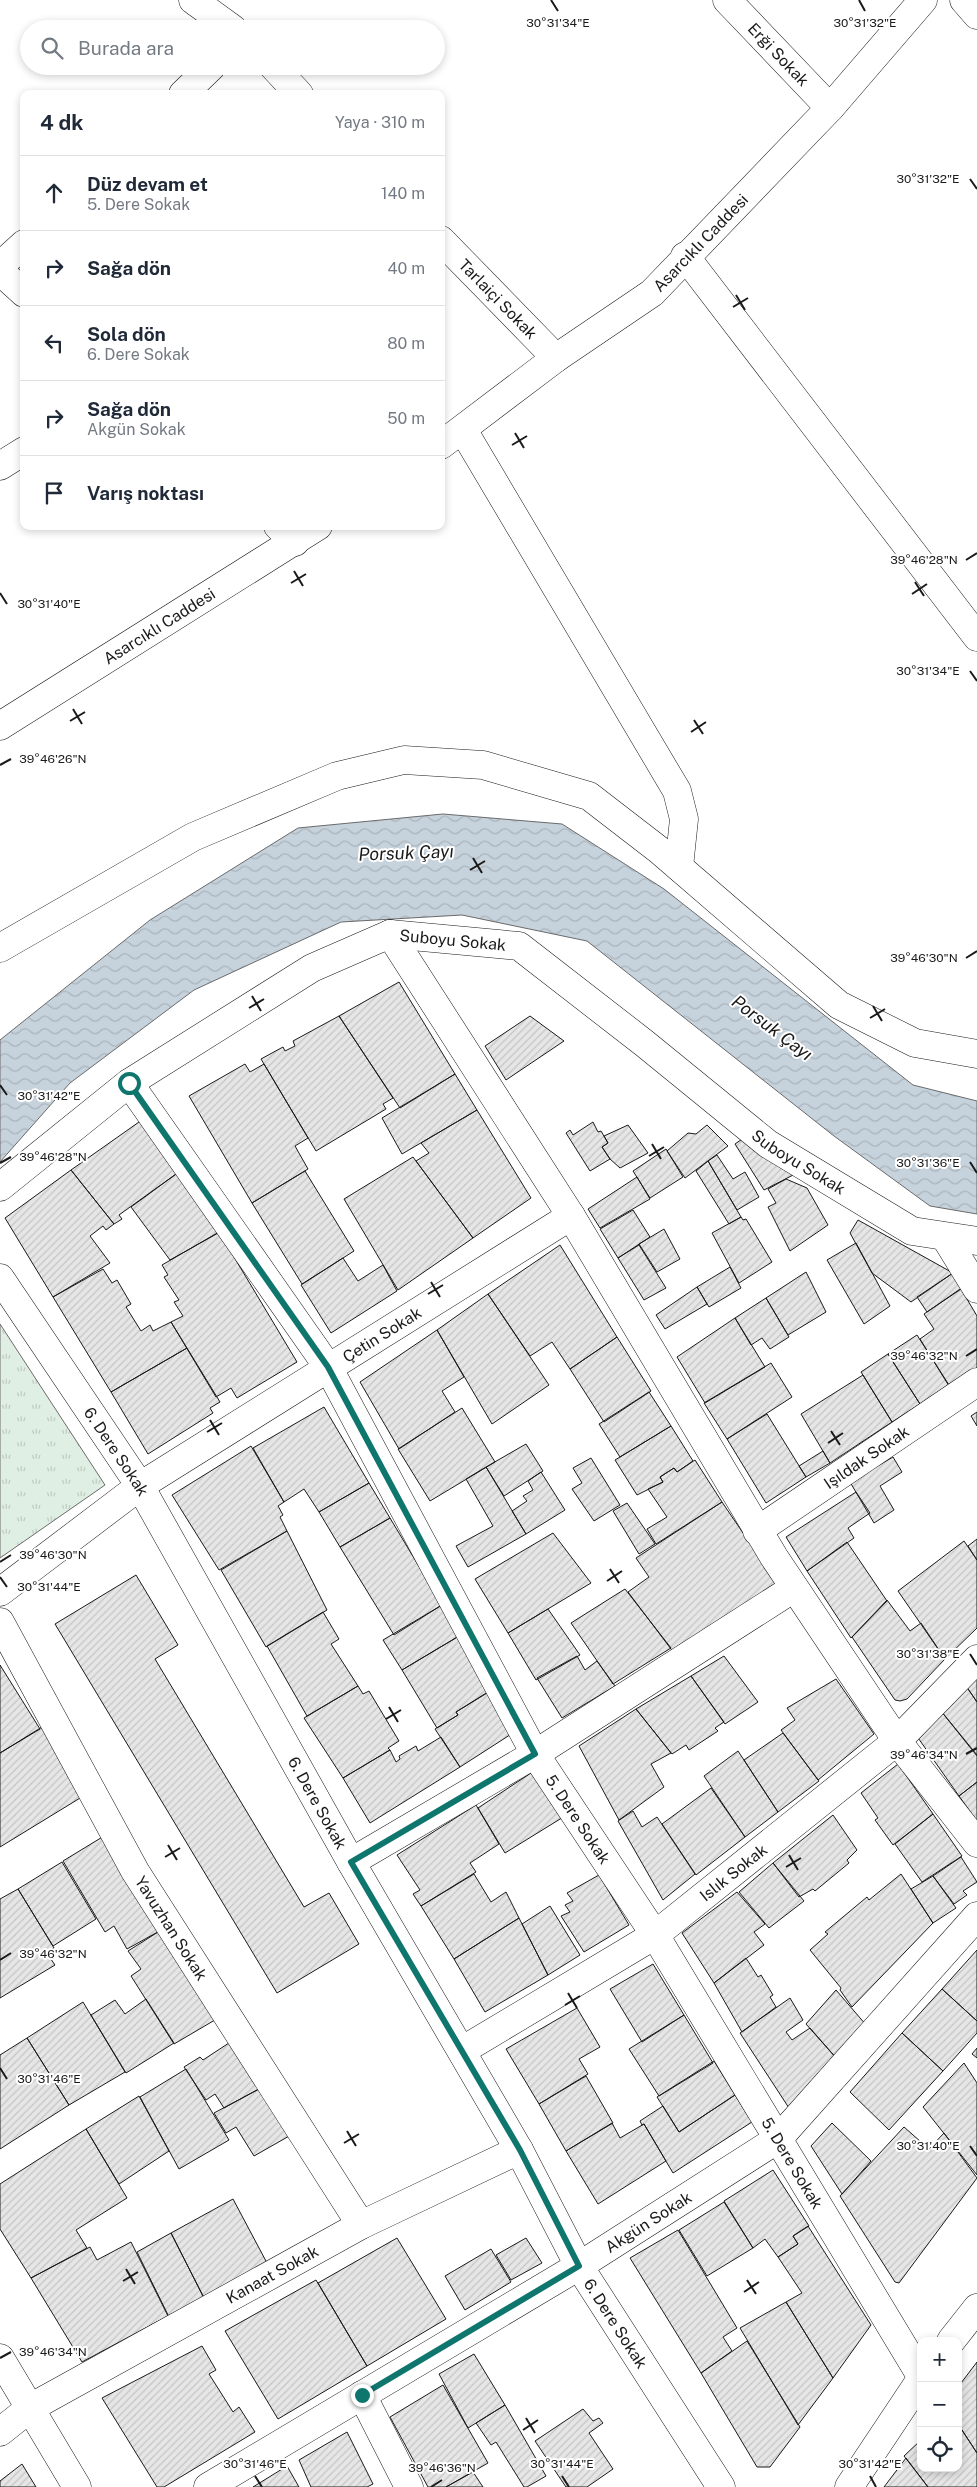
<!DOCTYPE html>
<html lang="tr">
<meta charset="utf-8">
<style>
:root{--surface:#fff;--page:#f2f2f3;--text:#1f2937;--muted:#747a83;--line:#e0e1e3}
body{margin:0;font-family:"Public Sans",sans-serif;background:var(--page);color:var(--text)}
.controls{position:absolute;right:15px;bottom:15px;display:grid;overflow:hidden;border-radius:10px;box-shadow:0 2px 8px #0003}
.controls button{width:45px;height:45px;display:grid;place-items:center;padding:0;border:0;border-bottom:1px solid var(--line);background:var(--surface);color:var(--text);font:25px sans-serif}
.stop{position:absolute;width:15px;height:15px;margin:-11px;border:4px solid #0f766e;border-radius:50%;background:#fff}
.stop.end{background:#0f766e;border-color:#fff;box-shadow:0 1px 5px #0008}
.list{margin:0;padding:0;list-style:none}
h2{display:flex;justify-content:space-between;align-items:center;height:65px;margin:0;padding:0 20px;font-size:21px}
h2 small{font-size:16px;font-weight:400;color:var(--muted)}
.list li{display:grid;grid-template-columns:32px 1fr auto;gap:15px;align-items:center;box-sizing:border-box;height:75px;padding:0 20px;border-top:1px solid var(--line)}
.list b{display:block;font-size:19px;white-space:nowrap}
.list p{margin:0;font-size:16px;white-space:nowrap;color:var(--muted)}
.list em{font-size:16px;font-style:normal;color:var(--muted)}
.icon{flex:none;width:28px;height:28px;fill:none;stroke:currentColor;stroke-width:2;stroke-linecap:round;stroke-linejoin:round}
.map{position:relative;flex:none;width:977px;height:2487px;overflow:hidden}
.search{position:absolute;background:var(--surface);box-shadow:0 2px 8px #0003;left:20px;top:20px;width:425px;height:55px;display:flex;align-items:center;gap:12px;box-sizing:border-box;padding:0 18px;border-radius:28px;color:var(--muted);font-size:19px}
.panel{position:absolute;background:var(--surface);box-shadow:0 2px 8px #0003;left:20px;top:90px;width:425px;height:440px;border-radius:10px}
.map>svg:first-child{display:block}
</style>
<div class="map">
<svg width="977" height="2487" viewBox="0 0 977 2487">
<defs>
<pattern id="park-tufts" width="24" height="20" patternUnits="userSpaceOnUse" patternTransform="scale(1.25)"><rect width="24" height="20" fill="#e0efe3"/><path d="M3 7l-1-3M5 7V3M7 7l1-3M15 17l-1-3M17 17v-4M19 17l1-3" fill="none" stroke="#c0ccc2"/></pattern>
<pattern id="water-waves" width="16" height="10" patternUnits="userSpaceOnUse" patternTransform="scale(1.25)"><rect width="16" height="10" fill="#c6d2dc"/><path d="M0 5q4-4 8 0t8 0" fill="none" stroke="#aab4bc"/></pattern>
<pattern id="building-hatch" width="6" height="6" patternUnits="userSpaceOnUse" patternTransform="scale(1.25)"><rect width="6" height="6" fill="#e6e6e6"/><path d="M-1 1l2-2M0 6l6-6M5 7l2-2" fill="none" stroke="#c5c5c5"/></pattern>
</defs>
<rect width="100%" height="100%" fill="#fff"/>
<path fill="url(#park-tufts)" stroke="#6a6a6a" d="M0 1324 105 1485 0 1558Z"/>
<path fill="url(#water-waves)" stroke="#6a6a6a" d="M443 814 562 824 664 889 913 1085 977 1101V1214L930 1206 834 1136 587 941 462 915 341 922 194 990 70 1083 0 1162V1040L150 920 298 828Z"/>
<path fill="url(#building-hatch)" stroke="#1a1a1a" d="M399 982 455 1074 400 1108 339 1016Z
M339 1016 393 1098 383 1104 386 1109 316 1151 261 1059 283 1047 285 1051 295 1046 293 1041Z
M530 1016 564 1041 506 1080 485 1046Z
M245 1064 250 1072 264 1064 308 1138 295 1146 308 1169 252 1203 189 1096Z
M455 1074 477 1110 402 1154 382 1118Z
M477 1110 531 1198 473 1238 416 1161 429 1153 421 1143Z
M139 1122 156 1124 183 1169 119 1215 122 1219 114 1224 71 1170Z
M593 1122 598 1132 601 1131 608 1143 602 1147 610 1159 590 1171 566 1133 570 1130 573 1135Z
M628 1125 648 1153 620 1168 610 1159 602 1147 608 1143 604 1136Z
M707 1125 728 1146 685 1178 667 1151 688 1133 696 1134Z
M748 1135 797 1173 764 1190 735 1144Z
M666 1149 683 1177 650 1198 633 1171Z
M717 1155 733 1179 745 1172 759 1197 737 1210 708 1161Z
M413 1157 473 1238 398 1290 344 1199Z
M708 1161 741 1217 729 1224 696 1171Z
M183 1169 220 1232 170 1260 131 1207Z
M71 1170 114 1224 106 1230 103 1226 90 1236 110 1263 53 1297 5 1218Z
M305 1171 354 1251 302 1284 252 1203Z
M637 1177 650 1199 600 1228 588 1209Z
M786 1179 807 1188 828 1225 790 1251 768 1207 776 1203 768 1189Z
M633 1210 650 1237 618 1258 600 1229Z
M741 1217 743 1220 746 1219 772 1262 739 1283 712 1233Z
M858 1220 953 1273 911 1302 872 1273 850 1233Z
M664 1229 680 1259 657 1272 639 1244Z
M219 1232 297 1362 237 1398 231 1388 216 1397 171 1322 183 1316 174 1302 179 1300 164 1277 168 1275 162 1265Z
M856 1243 890 1306 864 1324 827 1260Z
M560 1245 617 1337 570 1369 552 1342 530 1356 488 1294Z
M639 1245 666 1288 644 1300 618 1258Z
M343 1258 358 1281 383 1265 397 1291 331 1333 301 1285Z
M730 1267 741 1288 709 1307 697 1287Z
M103 1269 112 1283 117 1280 131 1304 126 1307 141 1331 150 1325 153 1331 171 1322 187 1348 111 1392 53 1297Z
M806 1272 826 1312 788 1335 766 1298Z
M953 1273 963 1287 927 1312 917 1297Z
M697 1287 707 1304 665 1329 656 1315Z
M961 1289 977 1316V1368L949 1386 920 1339 934 1329 924 1314Z
M488 1294 549 1385 492 1424 437 1330Z
M766 1298 789 1337 770 1349 762 1338 751 1345 735 1318Z
M735 1318 765 1367 705 1403 677 1357Z
M437 1330 464 1377 442 1391 455 1412 399 1449 360 1382Z
M917 1335 949 1385 920 1404 888 1354Z
M617 1337 651 1391 604 1422 570 1369Z
M187 1348 220 1402 210 1408 213 1413 148 1454 111 1392Z
M888 1354 920 1404 892 1422 861 1372Z
M771 1363 792 1397 727 1439 704 1403Z
M863 1375 892 1422 830 1463 801 1414Z
M649 1392 671 1426 620 1457 599 1424Z
M324 1407 369 1483 319 1512 304 1489 284 1502 253 1448Z
M462 1408 495 1462 430 1501 398 1449Z
M977 1412V1426L971 1416Z
M767 1414 806 1477 766 1503 727 1439Z
M671 1426 693 1461 677 1472 674 1468 660 1477 663 1482 637 1495 615 1460Z
M526 1444 543 1471 504 1496 486 1467Z
M251 1446 284 1502 278 1506 283 1515 280 1517 287 1531 219 1570 172 1495Z
M823 1451 830 1463 806 1477 799 1466Z
M893 1457 902 1472 880 1486 894 1510 874 1523 850 1482Z
M591 1458 620 1505 594 1521 572 1489 582 1483 573 1468Z
M695 1460 722 1502 656 1544 647 1529 667 1517 648 1489 663 1482 660 1477 674 1468 677 1472Z
M486 1467 526 1534 468 1567 456 1546 493 1526 466 1479Z
M541 1472 565 1510 526 1534 512 1511 527 1501 523 1496 533 1490 528 1481Z
M369 1483 390 1518 340 1547 319 1512Z
M856 1492 870 1513 848 1528 854 1538 807 1571 786 1537Z
M722 1502 779 1586 674 1653 628 1592 649 1577 636 1558Z
M627 1503 655 1544 639 1554 613 1511Z
M390 1518 442 1605 394 1635 340 1547Z
M287 1531 327 1610 266 1647 221 1570Z
M553 1533 591 1583 508 1633 475 1579Z
M977 1539V1560L968 1546Z
M964 1541 977 1560V1628L945 1659 898 1591Z
M847 1542 887 1601 851 1638 807 1571Z
M136 1575 178 1645 155 1659 304 1907 329 1893 359 1944 277 1993 55 1624Z
M625 1589 671 1648 613 1684 571 1623Z
M887 1600 910 1631 921 1623 945 1659 907 1699 900 1701 895 1700 852 1637Z
M442 1605 459 1636 402 1670 383 1640Z
M548 1609 580 1655 536 1680 508 1633Z
M323 1612 339 1639 331 1644 358 1686 307 1716 267 1646Z
M459 1636 491 1690 456 1712 458 1715 437 1728 402 1670Z
M577 1656 585 1670 597 1661 615 1686 562 1718 537 1678Z
M724 1656 758 1702 725 1724 691 1676Z
M0 1665 40 1729 0 1753Z
M691 1676 724 1722 715 1728 718 1731 689 1750 686 1745 672 1754 636 1709Z
M977 1676V1702L966 1686Z
M836 1679 874 1734 818 1780 781 1730 795 1720 787 1708Z
M358 1686 363 1694 369 1691 399 1741 388 1748 390 1750 343 1778 304 1718Z
M966 1686 977 1702V1755L941 1711Z
M492 1690 516 1731 460 1767 435 1729 458 1715 456 1712Z
M636 1709 671 1753 651 1764 664 1787 619 1820 579 1746Z
M941 1711 977 1756V1782L959 1796 916 1735Z
M42 1727 85 1795 0 1847V1753Z
M783 1733 819 1781 778 1812 744 1760Z
M441 1737 460 1767 370 1823 343 1778 390 1750 396 1762 400 1759 399 1756 416 1746 418 1751Z
M738 1751 778 1812 745 1837 704 1776Z
M898 1764 933 1814 893 1845 875 1820 878 1818 861 1793Z
M537 1769 565 1816 505 1853 478 1808Z
M977 1782V1821L959 1796Z
M711 1788 745 1837 696 1875 662 1824Z
M476 1805 499 1844 470 1863 476 1872 421 1906 413 1894 420 1890 397 1855Z
M633 1811 642 1827 657 1817 695 1874 663 1900 618 1821Z
M933 1814 962 1856 922 1882 895 1844Z
M833 1815 857 1850 847 1860 849 1863 815 1891 813 1889 799 1897 773 1863Z
M109 1833 165 1928 127 1949 114 1926 105 1932 63 1861Z
M961 1857 977 1882 963 1891 967 1895 954 1904 933 1876Z
M62 1862 96 1919 53 1946 18 1889Z
M773 1863 804 1901 769 1928 739 1892Z
M474 1874 491 1902 506 1892 519 1918 454 1959 421 1906Z
M901 1874 933 1923 852 2007 840 1990 841 1988 810 1950 828 1934 825 1932 867 1897 869 1900Z
M599 1875 629 1925 584 1952 561 1916 570 1912 565 1905 573 1901 567 1893Z
M933 1876 956 1908 933 1923 911 1889Z
M18 1889 54 1948 46 1952 55 1965 0 1998V1899Z
M737 1892 765 1924 754 1932 764 1945 714 1983 682 1933Z
M550 1906 580 1955 548 1975 522 1924Z
M519 1918 548 1975 485 2012 454 1959Z
M166 1927 220 2017 174 2044 131 1976 141 1969 128 1951Z
M977 1950V2021L942 1989Z
M746 1958 758 1977 761 1975 773 1995 770 1997 776 2007 742 2032 714 1983Z
M653 1964 684 2015 642 2042 610 1989Z
M942 1989 977 2021V2033L943 2071 902 2033Z
M836 1990 867 2026 837 2059 806 2024Z
M790 1998 803 2020 786 2032 792 2040 810 2028 837 2059 789 2108 740 2033Z
M146 1999 174 2043 126 2073 91 2015 115 2000 125 2014Z
M83 2002 125 2072 69 2105 27 2038Z
M577 2008 600 2047 579 2059 588 2074 539 2104 506 2049Z
M684 2015 713 2063 659 2096 629 2049Z
M902 2033 943 2071 889 2130 850 2092Z
M27 2038 69 2105 0 2149V2055Z
M235 2039 264 2086 224 2108 215 2094 206 2100 184 2067 200 2057 203 2060Z
M977 2048V2058L972 2054Z
M714 2061 735 2095 679 2132 657 2097Z
M964 2063 977 2083V2175L923 2107Z
M186 2069 229 2140 179 2169 140 2097Z
M586 2076 613 2123 566 2151 539 2104Z
M263 2087 291 2135 254 2156 236 2127 226 2133 214 2113Z
M735 2095 752 2122 673 2173 644 2124 642 2125 640 2121 663 2106 679 2132Z
M139 2096 169 2151 119 2184 86 2129Z
M612 2123 620 2138 644 2124 666 2161 598 2204 566 2151Z
M832 2123 871 2161 842 2194 811 2146Z
M904 2127 929 2149 944 2133 977 2178 899 2283 895 2282 840 2196Z
M86 2129 127 2198 76 2230 87 2248 31 2278 0 2229V2184Z
M773 2170 809 2226 793 2236 798 2244 778 2257 765 2239 753 2248 724 2201Z
M233 2199 267 2263 204 2298 171 2233Z
M724 2202 753 2248 707 2276 679 2230Z
M808 2226 871 2325 833 2378 786 2302 802 2293 778 2257 798 2244 793 2236Z
M678 2230 737 2328 723 2337 732 2351 701 2373 630 2258Z
M171 2233 204 2298 169 2317 137 2252Z
M397 2238 446 2319 367 2366 318 2283Z
M526 2238 542 2263 511 2280 496 2255Z
M131 2242 168 2316 82 2362 31 2278 90 2247 97 2260Z
M491 2249 511 2282 465 2310 445 2276Z
M316 2280 367 2366 278 2419 225 2331Z
M786 2302 833 2378 798 2425 740 2328Z
M747 2341 800 2427 770 2467H757L701 2373Z
M202 2346 216 2370 209 2374 233 2412 239 2407 255 2432 164 2487H157L102 2398Z
M474 2354 505 2405 468 2428 439 2374Z
M977 2362V2453L958 2424V2387Z
M443 2385 488 2463 446 2487H428L390 2417Z
M505 2405 546 2476 527 2487H524L496 2442 491 2445 476 2423Z
M583 2409 593 2421 599 2418 603 2423 589 2433 613 2469 587 2487H566L535 2441Z
M958 2424 977 2453V2487H928L904 2456 921 2440V2468H958Z
M347 2432 373 2484 367 2487H311L299 2460Z
M906 2458 928 2487H884Z
M22 2464 36 2487H0V2481Z
M287 2466 299 2487H253Z
M473 2472 483 2487H446Z"/>
<g fill="none" stroke-linecap="round" stroke-linejoin="round">
<defs>
<g id="minor">
<path d="M193 0 233 29"/>
<path id="s1" d="M727 0 830 108"/>
<path d="M964 0 977 15"/>
<path d="M273 66 299 94"/>
<path d="M183 94 212 66"/>
<path id="s2" d="M441 240 556 358"/>
<path d="M685 256 977 637"/>
<path d="M0 266 24 244"/>
<path d="M0 271 24 293"/>
<path d="M463 430 677 791 684 819 679 867"/>
<path id="s3" d="M441 445 556 358 652 293 830 108 923 0"/>
<path d="M0 466 24 451"/>
<path d="M278 526 295 542"/>
<path id="s4" d="M0 726 318 526"/>
<path d="M390 934 571 1216 774 1557 897 1741 977 1843"/>
<path d="M0 948 193 837 337 776 404 760 483 765 589 796 659 850 839 1005 915 1043 977 1054"/>
<path id="s5" d="M129 1083 328 1367 535 1754 655 1935 921 2376"/>
<path id="s6" d="M0 1187 129 1083 312 968 390 934 519 946 644 1043 768 1144 912 1231 977 1241"/>
<path d="M945 1237 977 1289"/>
<path id="s7" d="M0 1278 140 1486 351 1862 519 2150 579 2266 721 2487"/>
<path id="s8" d="M757 1531 977 1382"/>
<path id="s9" d="M0 1592 140 1486 571 1216"/>
<path id="s10" d="M0 1622 135 1871 361 2225"/>
<path d="M351 1862 535 1754 794 1588"/>
<path id="s11" d="M463 2050 655 1935 897 1741 977 1659"/>
<path d="M362 2395 409 2487"/>
<path id="s12" d="M0 2432 30 2408 361 2225 519 2150"/>
<path id="s13" d="M208 2487 579 2266 778 2139 977 1916"/>
</g>
<path id="secondary" d="M951 2341 977 2308
M0 2358 77 2487
M849 2487 921 2379"/>
</defs>
<use href="#minor" stroke="#1a1a1a" stroke-width="29"/>
<use href="#secondary" stroke="#1a1a1a" stroke-width="29"/>
<use href="#minor" stroke="#fff" stroke-width="28"/>
<use href="#secondary" stroke="#fff" stroke-width="28"/>
</g>
<g fill="none" stroke-linecap="round" stroke-linejoin="round">
<path stroke="#0f766e" stroke-width="6" d="M129 1083 328 1367 535 1754 351 1862 520 2150 579 2266 362 2395"/>
</g>
<path fill="none" stroke="#1a1a1a" stroke-width="2" d="M551 0 558 11M859 0 865 11M970 179 977 189M736 295 745 310M733 307 748 298M515 433 524 448M512 445 527 436M966 560 977 553M294 571 303 586M915 582 924 596M291 583 306 574M0 593 7 604M912 594 927 584M970 671 977 681M73 709 82 724M694 720 703 734M70 721 85 712M691 732 706 722M0 765 11 759M473 858 482 873M470 870 485 861M966 958 977 951M252 996 261 1011M873 1006 882 1021M249 1008 264 999M870 1018 885 1009M0 1085 7 1095M652 1144 661 1159M649 1156 664 1147M970 1162 977 1173M0 1163 11 1157M431 1282 440 1297M428 1294 443 1285M966 1356 977 1349M210 1420 219 1435M831 1431 840 1445M207 1432 222 1423M828 1443 843 1433M0 1562 11 1555M610 1569 619 1583M0 1577 7 1587M607 1581 622 1571M970 1654 977 1665M389 1707 398 1722M386 1719 401 1710M966 1754 977 1748M168 1845 177 1860M789 1855 798 1870M165 1857 180 1848M786 1867 801 1858M0 1960 11 1953M568 1993 577 2008M565 2005 580 1996M0 2068 7 2079M347 2131 356 2146M344 2143 359 2134M970 2146 977 2156M126 2269 135 2284M747 2280 756 2294M123 2281 138 2272M744 2292 759 2282M0 2358 11 2352M526 2418 535 2433M523 2430 538 2420M255 2476 262 2487M562 2476 569 2487M870 2476 876 2487M431 2487 442 2480"/>
<g text-anchor="middle" stroke-width="4" stroke-linejoin="round" paint-order="stroke">
<g font-size="16" fill="#1a1a1a" stroke="#fff">
<text dy="6" stroke="none"><textPath href="#s1" startOffset="75">Erği Sokak</textPath></text>
<text dy="6" stroke="none"><textPath href="#s3" startOffset="330">Asarcıklı Caddesi</textPath></text>
<text dy="6" stroke="none"><textPath href="#s2" startOffset="82">Tarlaiçi Sokak</textPath></text>
<text dy="6" stroke="none"><textPath href="#s4" startOffset="188">Asarcıklı Caddesi</textPath></text>
<text dy="6" stroke="none"><textPath href="#s6" startOffset="530">Suboyu Sokak</textPath></text>
<text dy="6" stroke="none"><textPath href="#s6" startOffset="950">Suboyu Sokak</textPath></text>
<text dy="6" stroke="none"><textPath href="#s9" startOffset="461">Çetin Sokak</textPath></text>
<text dy="6" stroke="none"><textPath href="#s7" startOffset="209">6. Dere Sokak</textPath></text>
<text dy="6" stroke="none"><textPath href="#s8" startOffset="132">Işıldak Sokak</textPath></text>
<text dy="6" stroke="none"><textPath href="#s7" startOffset="614">6. Dere Sokak</textPath></text>
<text dy="6" stroke="none"><textPath href="#s5" startOffset="864">5. Dere Sokak</textPath></text>
<text dy="6" stroke="none"><textPath href="#s11" startOffset="324">Islık Sokak</textPath></text>
<text dy="6" stroke="none"><textPath href="#s10" startOffset="351">Yavuzhan Sokak</textPath></text>
<text dy="6" stroke="none"><textPath href="#s5" startOffset="1269">5. Dere Sokak</textPath></text>
<text dy="6" stroke="none"><textPath href="#s13" startOffset="514">Akgün Sokak</textPath></text>
<text dy="6" stroke="none"><textPath href="#s12" startOffset="315">Kanaat Sokak</textPath></text>
<text dy="6" stroke="none"><textPath href="#s7" startOffset="1214">6. Dere Sokak</textPath></text>
</g>
<g font-size="18" font-style="italic" fill="#1a1a1a" stroke="#fff">
<text transform="translate(406 853) rotate(-2)" y="6">Porsuk Çayı</text>
<text transform="translate(772 1028) rotate(37)" y="6">Porsuk Çayı</text>
</g>
</g>
<g font-size="12" text-anchor="middle" fill="#1a1a1a" stroke="#fff" stroke-width="4" stroke-linejoin="round" paint-order="stroke">
<text x="558" y="27">30°31'34"E</text>
<text x="865" y="27">30°31'32"E</text>
<text x="928" y="183">30°31'32"E</text>
<text x="924" y="564">39°46'28"N</text>
<text x="49" y="608">30°31'40"E</text>
<text x="928" y="675">30°31'34"E</text>
<text x="53" y="763">39°46'26"N</text>
<text x="924" y="962">39°46'30"N</text>
<text x="49" y="1100">30°31'42"E</text>
<text x="53" y="1161">39°46'28"N</text>
<text x="928" y="1167">30°31'36"E</text>
<text x="924" y="1360">39°46'32"N</text>
<text x="53" y="1559">39°46'30"N</text>
<text x="49" y="1591">30°31'44"E</text>
<text x="928" y="1658">30°31'38"E</text>
<text x="924" y="1759">39°46'34"N</text>
<text x="53" y="1958">39°46'32"N</text>
<text x="49" y="2083">30°31'46"E</text>
<text x="928" y="2150">30°31'40"E</text>
<text x="53" y="2356">39°46'34"N</text>
<text x="255" y="2468">30°31'46"E</text>
<text x="562" y="2468">30°31'44"E</text>
<text x="870" y="2468">30°31'42"E</text>
<text x="442" y="2472">39°46'36"N</text>
</g>
</svg>
<div class="controls">
<button>+</button>
<button>−</button>
<button><svg class="icon" aria-label="locate" viewBox="0 0 24 24"><circle cx="12" cy="12" r="6"/><path d="M12 2v4M12 18v4M2 12h4M18 12h4"/></svg></button>
</div>
<div class="stop" style="left:129px;top:1083px"></div>
<div class="stop end" style="left:362px;top:2395px"></div>
<div class="search"><svg class="icon" aria-label="search" viewBox="0 0 24 24"><circle cx="10" cy="10" r="6"/><path d="M15 15l6 6"/></svg>Burada ara</div>
<section class="panel">
<h2>4 dk<small>Yaya · 310 m</small></h2>
<ul class="list">
<li><svg class="icon" aria-label="ahead" viewBox="0 0 24 24"><path d="M12 20V5M6 11l6-6 6 6"/></svg><div><b>Düz devam et</b><p>5. Dere Sokak</p></div><em>140 m</em></li>
<li><svg class="icon" aria-label="right" viewBox="0 0 24 24"><path d="M7 20v-9h11M14 6l5 5-5 5"/></svg><div><b>Sağa dön</b></div><em>40 m</em></li>
<li><svg class="icon" aria-label="left" viewBox="0 0 24 24"><path d="M17 20v-9H6M10 6l-5 5 5 5"/></svg><div><b>Sola dön</b><p>6. Dere Sokak</p></div><em>80 m</em></li>
<li><svg class="icon" aria-label="right" viewBox="0 0 24 24"><path d="M7 20v-9h11M14 6l5 5-5 5"/></svg><div><b>Sağa dön</b><p>Akgün Sokak</p></div><em>50 m</em></li>
<li><svg class="icon" aria-label="arrive" viewBox="0 0 24 24"><path d="M6 21V4h12l-3 4 3 4H6"/></svg><div><b>Varış noktası</b></div></li>
</ul>
</section>
</div>
